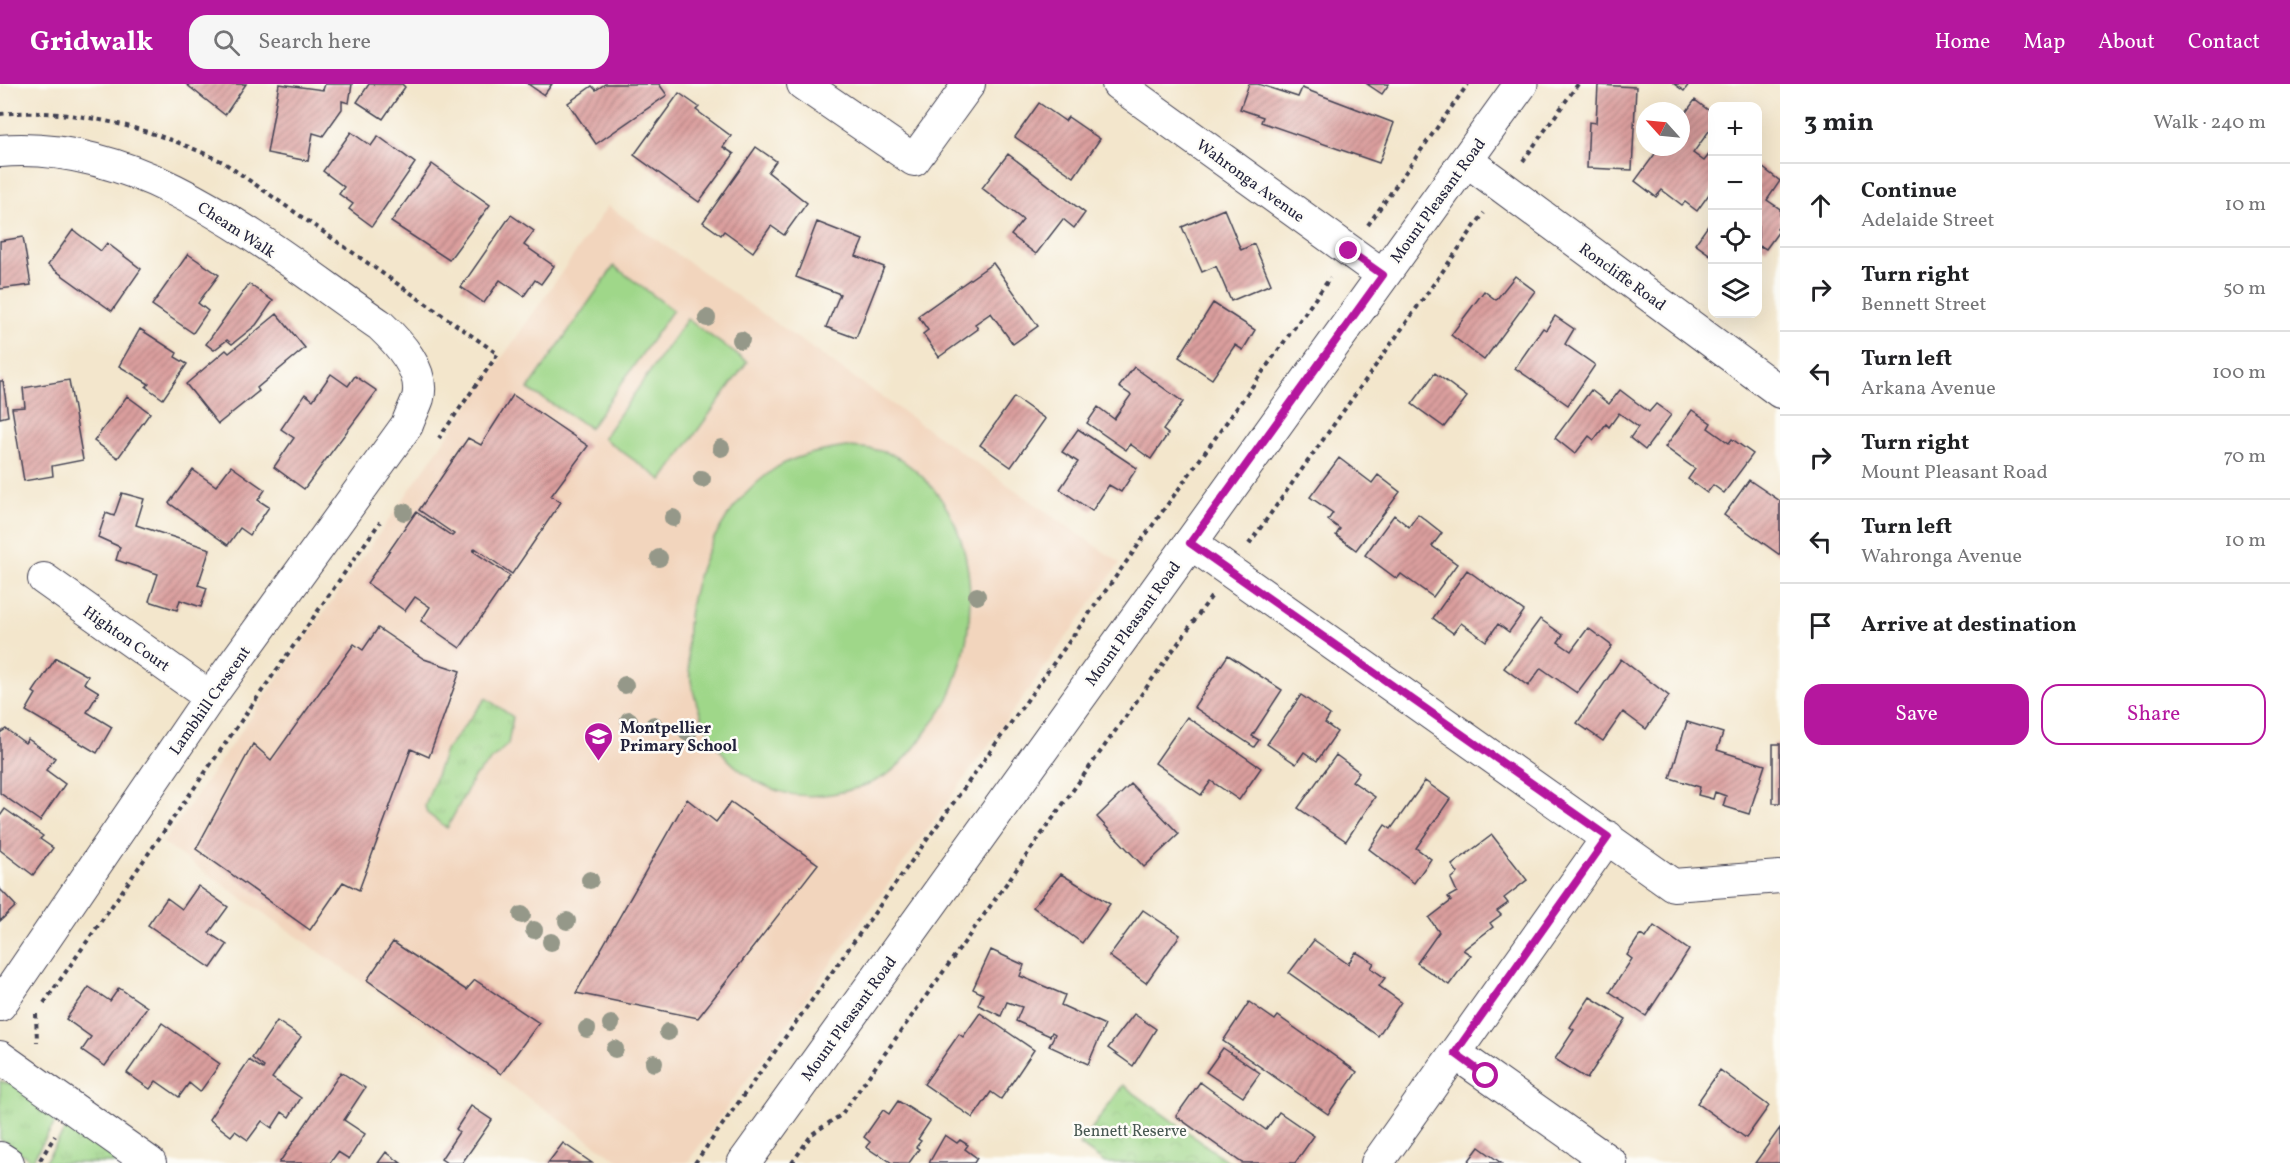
<!DOCTYPE html>
<meta charset="utf-8">
<style>
:root{--surface:#fff;--page:#f6f6f6;--text:#202124;--muted:#757577;--line:#e0e0e0;--accent:#b5179e}
body{margin:0;font-family:Vollkorn,serif;background:var(--page);color:var(--text)}
.controls{position:absolute;right:18px;top:18px;display:grid;overflow:hidden;border-radius:12px;box-shadow:0 6px 24px #0002}
.controls button{width:54px;height:54px;display:grid;place-items:center;padding:0;border:0;border-bottom:2px solid var(--line);background:var(--surface);color:var(--text);font:30px sans-serif}
.compass{position:absolute;left:1636px;top:18px;width:54px;height:54px;border-radius:50%;background:var(--surface);box-shadow:0 6px 24px #0002;rotate:297deg}
.stop{position:absolute;width:18px;height:18px;margin:-14px;border:4px solid #b5179e;border-radius:50%;background:#fff}
.stop.end{background:#b5179e;border-color:#fff;box-shadow:0 2px 6px #0008}
.list{margin:0;padding:0;list-style:none}
h2{display:flex;justify-content:space-between;align-items:center;height:78px;margin:0;padding:0 24px;font-size:26px}
h2 small{font-size:20px;font-weight:400;color:var(--muted)}
.list li{display:grid;grid-template-columns:39px 1fr auto;gap:18px;align-items:center;box-sizing:border-box;height:84px;padding:0 24px;border-top:2px solid var(--line)}
.list b{display:block;font-size:22px;white-space:nowrap}
.list p{margin:0;font-size:20px;white-space:nowrap;color:var(--muted)}
.list em{font-size:20px;font-style:normal;color:var(--muted)}
.actions{display:flex;gap:12px;padding:18px 24px}
.actions a{flex:1;padding:14px 0;border:2px solid var(--accent);border-radius:18px;text-align:center;font-size:21px;color:var(--accent)}
.actions .main{background:var(--accent);color:#fff}
.icon{flex:none;width:33px;height:33px;fill:none;stroke:currentColor;stroke-width:2;stroke-linecap:round;stroke-linejoin:round}
.map{position:relative;flex:none;width:1780px;height:1079px;overflow:hidden}
header{display:flex;align-items:center;gap:36px;box-sizing:border-box;height:84px;padding:0 30px;background:var(--accent);color:#fff}
header strong{font-size:28px}
nav{display:flex;gap:33px;margin-inline-start:auto;font-size:21px}
.search{width:420px;height:54px;background:var(--page);display:flex;align-items:center;gap:15px;box-sizing:border-box;padding:0 21px;border-radius:18px;color:var(--muted);font-size:22px}
main{display:flex}
aside{flex:1;background:var(--surface)}
.map>svg:first-child{display:block}
</style>
<header>
<strong>Gridwalk</strong>
<div class="search"><svg class="icon" aria-label="search" viewBox="0 0 24 24"><circle cx="10" cy="10" r="6"/><path d="M15 15l6 6"/></svg>Search here</div>
<nav><a>Home</a><a>Map</a><a>About</a><a>Contact</a></nav>
</header>
<main>
<div class="map">
<svg width="1780" height="1079" viewBox="0 0 1780 1079">
<defs>
<pattern id="grass-tufts" width="24" height="20" patternUnits="userSpaceOnUse" patternTransform="scale(1.5)"><rect width="24" height="20" fill="#9fd789"/><path d="M3 7l-1-3M5 7V3M7 7l1-3M15 17l-1-3M17 17v-4M19 17l1-3" fill="none" stroke="#89b877"/></pattern>
<pattern id="park-crowns" width="20" height="18" patternUnits="userSpaceOnUse" patternTransform="scale(1.5)"><rect width="20" height="18" fill="#9fd789"/><path d="M2 6a3 3 0 1 1 6 0M12 15a3 3 0 1 1 6 0" fill="none" stroke="#89b877"/></pattern>
<pattern id="building-hatch" width="6" height="6" patternUnits="userSpaceOnUse" patternTransform="scale(1.5)"><rect width="6" height="6" fill="#db9f9e"/><path d="M-1 1l2-2M0 6l6-6M5 7l2-2" fill="none" stroke="#b18182"/></pattern>
</defs>
<rect width="100%" height="100%" fill="#fdfcf7"/>
<filter id="ink" filterUnits="userSpaceOnUse"><feTurbulence type="fractalNoise" baseFrequency=".0167" numOctaves="2"/><feDisplacementMap in="SourceGraphic" scale="12" xChannelSelector="R" yChannelSelector="G"/><feConvolveMatrix kernelMatrix="1 2 1 2 8 2 1 2 1" color-interpolation-filters="sRGB"/></filter>
<filter id="wash" filterUnits="userSpaceOnUse"><feTurbulence type="fractalNoise" baseFrequency=".008" numOctaves="4" result="noise"/><feDisplacementMap in="SourceGraphic" scale="24" xChannelSelector="R" yChannelSelector="G"/><feGaussianBlur stdDeviation="1.35" result="paint"/><feColorMatrix in="noise" values="0 0 0 0 0 0 0 0 0 0 0 0 0 0 0 0 0 1.4 0 .05"/><feComposite in="paint" operator="in"/></filter>
<g filter="url(#wash)">
<rect width="100%" height="100%" fill="#f3e6cc"/>
<path fill="#f2d5bd" d="M608 122 1120 479 687 1079H622L163 759Z"/>
<path fill="url(#grass-tufts)" stroke="#607c62" stroke-width="1.5" d="M486 614 513 633 508 660 474 693 447 744 427 729 425 722 445 667Z
M0 997 16 1001 59 1032 32 1077 0 1055Z
M70 1038 129 1079H44Z"/>
<path fill="url(#park-crowns)" stroke="#607c62" stroke-width="1.5" d="M1123 1001 1230 1079H1105L1080 1061Z"/>
<path fill="#9fd789" stroke="#607c62" stroke-width="1.5" d="M614 182 673 226 590 344 528 305Z
M687 235 747 278 662 396 603 354Z
M846 363C865 364 887 365 903 377 981 431 984 538 947 617 942 628 934 637 927 646 917 662 899 684 883 693 866 703 849 707 831 710 792 716 762 706 734 681 720 669 711 653 703 636 666 552 697 443 770 388 791 372 820 367 846 363Z"/>
<g id="blocks">
<path fill="url(#building-hatch)" d="M186 0H246L225 31Z
M279 0 323 6 325 0H352L349 19 342 17V25L323 52 313 49 308 77 267 69Z
M369 0H402L405 3 383 35 357 18Z
M528 0H552L544 11Z
M605 0H659L667 11 596 60 568 19 592 2 596 6Z
M1249 0H1258L1298 13 1302 4 1394 39 1379 79 1261 38 1263 33 1240 25Z
M1367 0H1389L1382 10Z
M1674 0H1689L1684 7Z
M1598 1 1636 3 1632 86 1587 84 1589 38 1596 39Z
M679 9 699 23 696 26 731 52 723 63 734 70 699 118 634 71Z
M1695 16 1712 29V43L1693 69 1704 77 1712 67V106L1697 127 1685 118 1682 121 1662 106 1656 113 1635 97 1660 63H1681V35Z
M1039 19 1065 37 1068 33 1100 55 1074 93 1015 53Z
M351 48 371 62 378 52 415 79 372 142 349 125 353 120 339 110 344 103 323 87Z
M756 63 776 77 768 88 807 119 784 151 771 142 753 168 724 147 721 151 703 138Z
M1008 70 1085 129 1074 144 1063 135 1036 170 1011 151 1023 136 982 104Z
M432 80 490 121 449 176 391 138Z
M1758 80 1780 97 1767 116 1780 125V141L1777 145 1779 147 1766 165 1761 162 1758 166Z
M1224 125 1241 166 1254 160 1271 200 1231 217 1216 182 1202 188 1182 143Z
M511 131 534 147 524 161 554 182 541 200 535 196 524 212 500 196 484 219 461 203Z
M1712 136V172L1695 160Z
M817 138 863 156 856 172 884 183 856 254 826 243 840 210 796 193Z
M73 146 101 167 107 159 141 185 112 227 48 181Z
M23 153 31 201 0 205V157Z
M188 170 219 191 198 219 208 227 193 249 152 221Z
M993 179 1038 242 1013 260 991 229 975 240 978 245 939 273 923 250 928 246 918 232Z
M1515 192 1535 207 1484 276 1451 251 1484 207 1496 216Z
M249 200 273 217 256 241 232 260 227 256 214 266 206 260Z
M1213 219 1255 246 1243 266 1235 261 1212 295 1179 273Z
M277 230 305 264 257 304 259 307 218 340 186 300 226 266 229 269Z
M1555 232 1574 245 1565 260 1595 281 1568 321 1515 284 1543 244 1546 246Z
M140 245 177 269 175 273 187 280 163 315 146 303 149 300 119 282Z
M1134 283 1183 318 1163 346 1168 350 1151 375 1130 360 1126 366 1087 339 1098 323 1114 335 1131 311 1119 303Z
M1435 289 1467 313 1444 343 1412 320Z
M331 290 348 302 355 292 377 307 304 405 274 383 294 354 281 345 305 310 313 316Z
M69 296 83 376 52 382 53 392 24 397 12 324 25 323 23 304Z
M0 297H3L8 332 0 334Z
M1591 306 1609 320 1620 306 1649 328 1656 320 1671 331 1645 366 1630 354 1638 343 1619 329 1609 343 1606 340 1594 356 1589 352 1575 370 1555 354Z
M513 311 588 362 551 412 561 418 512 490 475 464 473 467 510 492 460 564 421 537 430 523 415 513 405 527 367 499 416 428 452 452 454 450 419 426 468 354 481 361Z
M127 312 150 329 118 374 94 357Z
M1014 313 1045 335 1011 383 980 361Z
M1692 326 1711 339 1708 344 1729 359 1732 355 1753 370 1724 409 1713 401 1707 409 1688 395 1695 385 1665 363Z
M1078 345 1137 384 1121 408 1109 401 1092 427 1060 405 1078 378 1062 368Z
M1339 374 1372 399 1378 391 1400 408 1356 466 1336 451 1340 445 1328 436 1333 429 1310 413Z
M231 382 265 406 258 416 269 423 250 451 240 444 228 461 169 419 193 386 216 402Z
M1749 396 1780 417V471L1724 431Z
M122 409 144 415 136 441 210 465 198 501 207 504 201 523 180 516 177 526 149 517 158 490 116 476 120 463 98 453 106 429 114 432Z
M1418 430 1442 449 1432 462 1457 480 1433 513 1401 490 1397 495 1365 471 1394 431 1409 443Z
M1467 486 1524 527 1509 548 1498 540 1486 557 1461 539 1453 549 1433 534Z
M1540 535 1563 551 1558 558 1571 567 1588 544 1612 562 1577 609 1541 584 1528 602 1504 584Z
M378 544 424 575 460 587 429 673 411 665 359 806 343 798 310 846 196 765 253 660 271 676 354 560 363 566Z
M1228 571 1282 606 1252 652 1259 656 1254 663 1194 623Z
M56 574 88 592 84 599 99 608 87 628 112 643 97 669 26 627 36 610 33 608Z
M1621 575 1669 612 1646 645 1623 628 1603 657 1577 639Z
M1301 611 1330 631 1325 639 1337 648 1317 677 1304 668 1296 680 1267 660Z
M1187 633 1261 684 1239 716 1211 697 1201 711 1155 679Z
M1687 638 1723 649 1717 666 1765 681 1749 730 1723 722 1726 712 1715 708 1713 715 1698 711 1700 703 1670 694Z
M6 645 25 659 28 655 55 674 46 686 65 700 40 737 0 709V649Z
M1773 660H1780V719H1773Z
M1336 671 1359 688 1352 697 1375 713 1346 757 1298 724Z
M1425 697 1450 715 1416 764 1431 775 1414 799 1369 765 1385 741 1391 745Z
M1131 700 1179 750 1144 783 1097 733Z
M687 715 716 738 731 718 818 780 698 934 576 909Z
M5 725 43 752 40 755 53 764 33 791 0 766V732Z
M1492 751 1527 796 1504 814 1508 819 1497 827 1501 831 1490 839 1493 843 1463 866 1471 871 1449 901 1417 879 1439 848 1429 834 1451 817 1448 813 1457 808 1451 795 1458 789 1452 781Z
M1061 790 1110 820 1082 859 1033 823Z
M198 802 228 823 209 849 227 861 211 884 148 841 167 814 182 825Z
M0 805 16 822 0 837Z
M1143 826 1180 851 1146 899 1109 872Z
M1654 842 1689 866 1646 932 1610 908 1632 875 1627 871 1640 851 1646 854Z
M1314 856 1348 880 1356 868 1374 879 1371 884 1385 894 1379 902 1401 918 1378 952 1289 889Z
M393 858 466 906 475 896 539 939 501 990 367 896Z
M991 866 1024 881 1020 892 1065 911 1061 921 1105 941 1088 980 1049 962 1055 950 1052 948 1050 952 1016 937 1022 923 1007 918 1001 932 978 921 983 910 973 905Z
M89 903 110 917 119 904 147 923 105 982 82 966 91 953 66 935Z
M1590 913 1626 935 1587 995 1555 975 1574 946 1570 943Z
M1249 918 1275 936 1278 932 1357 988 1328 1030 1223 957Z
M980 929 1034 966 1001 1015 991 1008 973 1034 924 1000 959 950 963 953Z
M1134 930 1156 945 1133 982 1108 964Z
M277 937 301 953 272 994 301 1014 289 1033 282 1028 272 1044 262 1037 248 1056 235 1047 231 1052 209 1035 249 976 263 985 264 983 252 974Z
M162 939 220 980 200 1008 189 999 179 1013 156 997 150 1005 127 989Z
M1223 964 1260 989 1243 1013 1206 988Z
M1720 986 1769 1022 1746 1054 1697 1019Z
M341 988 365 1004 344 1036 365 1050 349 1075 338 1068 330 1079H279Z
M1200 998 1266 1046 1279 1028 1314 1052 1295 1079H1242L1176 1032Z
M898 1017 930 1037 918 1055 921 1057 916 1063 919 1065 909 1079H892L879 1070 878 1071 866 1063 870 1058 864 1053 883 1026 889 1030Z
M471 1022 492 1036 462 1079H447L441 1075 459 1048 456 1045Z
M1780 1044V1079H1755Z
M945 1051 957 1059 960 1056 968 1061 965 1065 977 1074 974 1079H929Z
M563 1059 592 1079H548Z
M1479 1063 1501 1079H1467Z
M386 1068 401 1079H378Z"/>
</g>
</g>
<g filter="url(#ink)">
<use href="#blocks" fill-opacity="0" stroke="#413f51" stroke-width="1.5"/>
<g fill="none" stroke-linecap="round" stroke-linejoin="round">
<defs>
<path id="minor" d="M803 0 914 76 969 0
M1118 0 1383 191
M0 67C144 55 268 164 380 241 398 258 425 286 418 314 415 323 410 332 407 341L210 613 0 921
M1466 76 1780 308
M1190 459 1673 801 1780 793
M44 495 210 613
M1455 969 1611 1079
M0 973 150 1079
M0 1074 8 1079
M1377 1079 1608 753"/>
<path id="tertiary" d="M744 1079 1521 0"/>
</defs>
<use href="#minor" stroke="#413f51" stroke-width="34"/>
<use href="#tertiary" stroke="#413f51" stroke-width="35"/>
<path stroke="#413f51" stroke-width="4" stroke-dasharray="4.5 4.5" stroke-linecap="butt" d="M0 30C77 23 154 45 223 78L498 270 439 354
M1523 77 1578 0
M1368 141 1468 0
M1249 460 1484 129
M44 919 380 438
M36 930 37 958
M40 1076 55 1052
M695 1079 1330 194
M792 1079 812 1050 841 1031 1211 513"/>
<use href="#minor" stroke="#fff" stroke-width="32"/>
<use href="#tertiary" stroke="#fff" stroke-width="33"/>
</g>
<g fill="#959889">
<circle cx="707" cy="234" r="9"/>
<circle cx="741" cy="256" r="9"/>
<circle cx="721" cy="364" r="9"/>
<circle cx="702" cy="395" r="9"/>
<circle cx="404" cy="428" r="9"/>
<circle cx="673" cy="434" r="9"/>
<circle cx="659" cy="474" r="9"/>
<circle cx="977" cy="512" r="9"/>
<circle cx="625" cy="601" r="9"/>
<circle cx="629" cy="636" r="9"/>
<circle cx="654" cy="641" r="9"/>
<circle cx="688" cy="649" r="9"/>
<circle cx="590" cy="796" r="9"/>
<circle cx="522" cy="831" r="9"/>
<circle cx="567" cy="837" r="9"/>
<circle cx="534" cy="846" r="9"/>
<circle cx="551" cy="858" r="9"/>
<circle cx="611" cy="940" r="9"/>
<circle cx="587" cy="945" r="9"/>
<circle cx="668" cy="948" r="9"/>
<circle cx="615" cy="965" r="9"/>
<circle cx="654" cy="979" r="9"/>
</g>
</g>
<g fill="none" stroke-linecap="round" stroke-linejoin="round" filter="url(#ink)">
<path stroke="#b5179e" stroke-width="8" d="M1349 167 1383 191 1190 459 1608 753 1455 969 1486 992"/>
</g>
<defs>
<symbol id="school-pin" viewBox="-11 -11 22 30"><path d="M0 17L-7.5 6A9.5 9.5 0 1 1 7.5 6Z" fill="#b5179e" stroke="#fdfcf7"/><path d="M0-5L7-2L0 1L-7-2ZM-4 1L0 2.5L4 1V4Q0 6-4 4Z" fill="#fff"/></symbol>
</defs>
<g fill-rule="evenodd">
<use href="#school-pin" x="582" y="636" width="33" height="45"/>
</g>
<g text-anchor="middle" stroke-width="5" stroke-linejoin="round" paint-order="stroke">
<g font-size="16" fill="#22223b" stroke="#fdfcf7">
<text transform="translate(1251 96) rotate(36)" y="6">Wahronga Avenue</text>
<text transform="translate(1437 116) rotate(-54)" y="6">Mount Pleasant Road</text>
<text transform="translate(237 145) rotate(33)" y="6">Cheam Walk</text>
<text transform="translate(1623 192) rotate(36)" y="6">Roncliffe Road</text>
<text transform="translate(1132 539) rotate(-54)" y="6">Mount Pleasant Road</text>
<text transform="translate(127 554) rotate(35)" y="6">Highton Court</text>
<text transform="translate(209 616) rotate(-55)" y="6">Lambhill Crescent</text>
<text transform="translate(848 934) rotate(-54)" y="6">Mount Pleasant Road</text>
</g>
<g font-size="16" font-weight="bold" fill="#22223b" stroke="#fdfcf7" text-anchor="start">
<text x="620" y="649">Montpellier<tspan x="620" dy="18">Primary School</tspan></text>
</g>
<g font-size="16" fill="#485852" stroke="#fdfcf7">
<text x="1130" y="1052">Bennett Reserve</text>
</g>
</g>
</svg>
<div class="controls">
<button>+</button>
<button>−</button>
<button><svg class="icon" aria-label="locate" viewBox="0 0 24 24"><circle cx="12" cy="12" r="6"/><path d="M12 2v4M12 18v4M2 12h4M18 12h4"/></svg></button>
<button><svg class="icon" aria-label="layers" viewBox="0 0 24 24"><path d="M12 4l9 5-9 5-9-5zM3 14l9 5 9-5"/></svg></button>
</div>
<svg class="compass" viewBox="-18 -18 36 36"><path d="M0-13l5 13h-10z" fill="#e53935"/><path d="M0 13l5-13h-10z" fill="#757577"/></svg>
<div class="stop" style="left:1486px;top:992px"></div>
<div class="stop end" style="left:1349px;top:167px"></div>
</div>
<aside>
<h2>3 min<small>Walk · 240 m</small></h2>
<ul class="list">
<li><svg class="icon" aria-label="ahead" viewBox="0 0 24 24"><path d="M12 20V5M6 11l6-6 6 6"/></svg><div><b>Continue</b><p>Adelaide Street</p></div><em>10 m</em></li>
<li><svg class="icon" aria-label="right" viewBox="0 0 24 24"><path d="M7 20v-9h11M14 6l5 5-5 5"/></svg><div><b>Turn right</b><p>Bennett Street</p></div><em>50 m</em></li>
<li><svg class="icon" aria-label="left" viewBox="0 0 24 24"><path d="M17 20v-9H6M10 6l-5 5 5 5"/></svg><div><b>Turn left</b><p>Arkana Avenue</p></div><em>100 m</em></li>
<li><svg class="icon" aria-label="right" viewBox="0 0 24 24"><path d="M7 20v-9h11M14 6l5 5-5 5"/></svg><div><b>Turn right</b><p>Mount Pleasant Road</p></div><em>70 m</em></li>
<li><svg class="icon" aria-label="left" viewBox="0 0 24 24"><path d="M17 20v-9H6M10 6l-5 5 5 5"/></svg><div><b>Turn left</b><p>Wahronga Avenue</p></div><em>10 m</em></li>
<li><svg class="icon" aria-label="arrive" viewBox="0 0 24 24"><path d="M6 21V4h12l-3 4 3 4H6"/></svg><div><b>Arrive at destination</b></div></li>
</ul>
<div class="actions"><a class="main">Save</a><a>Share</a></div>
</aside>
</main>
